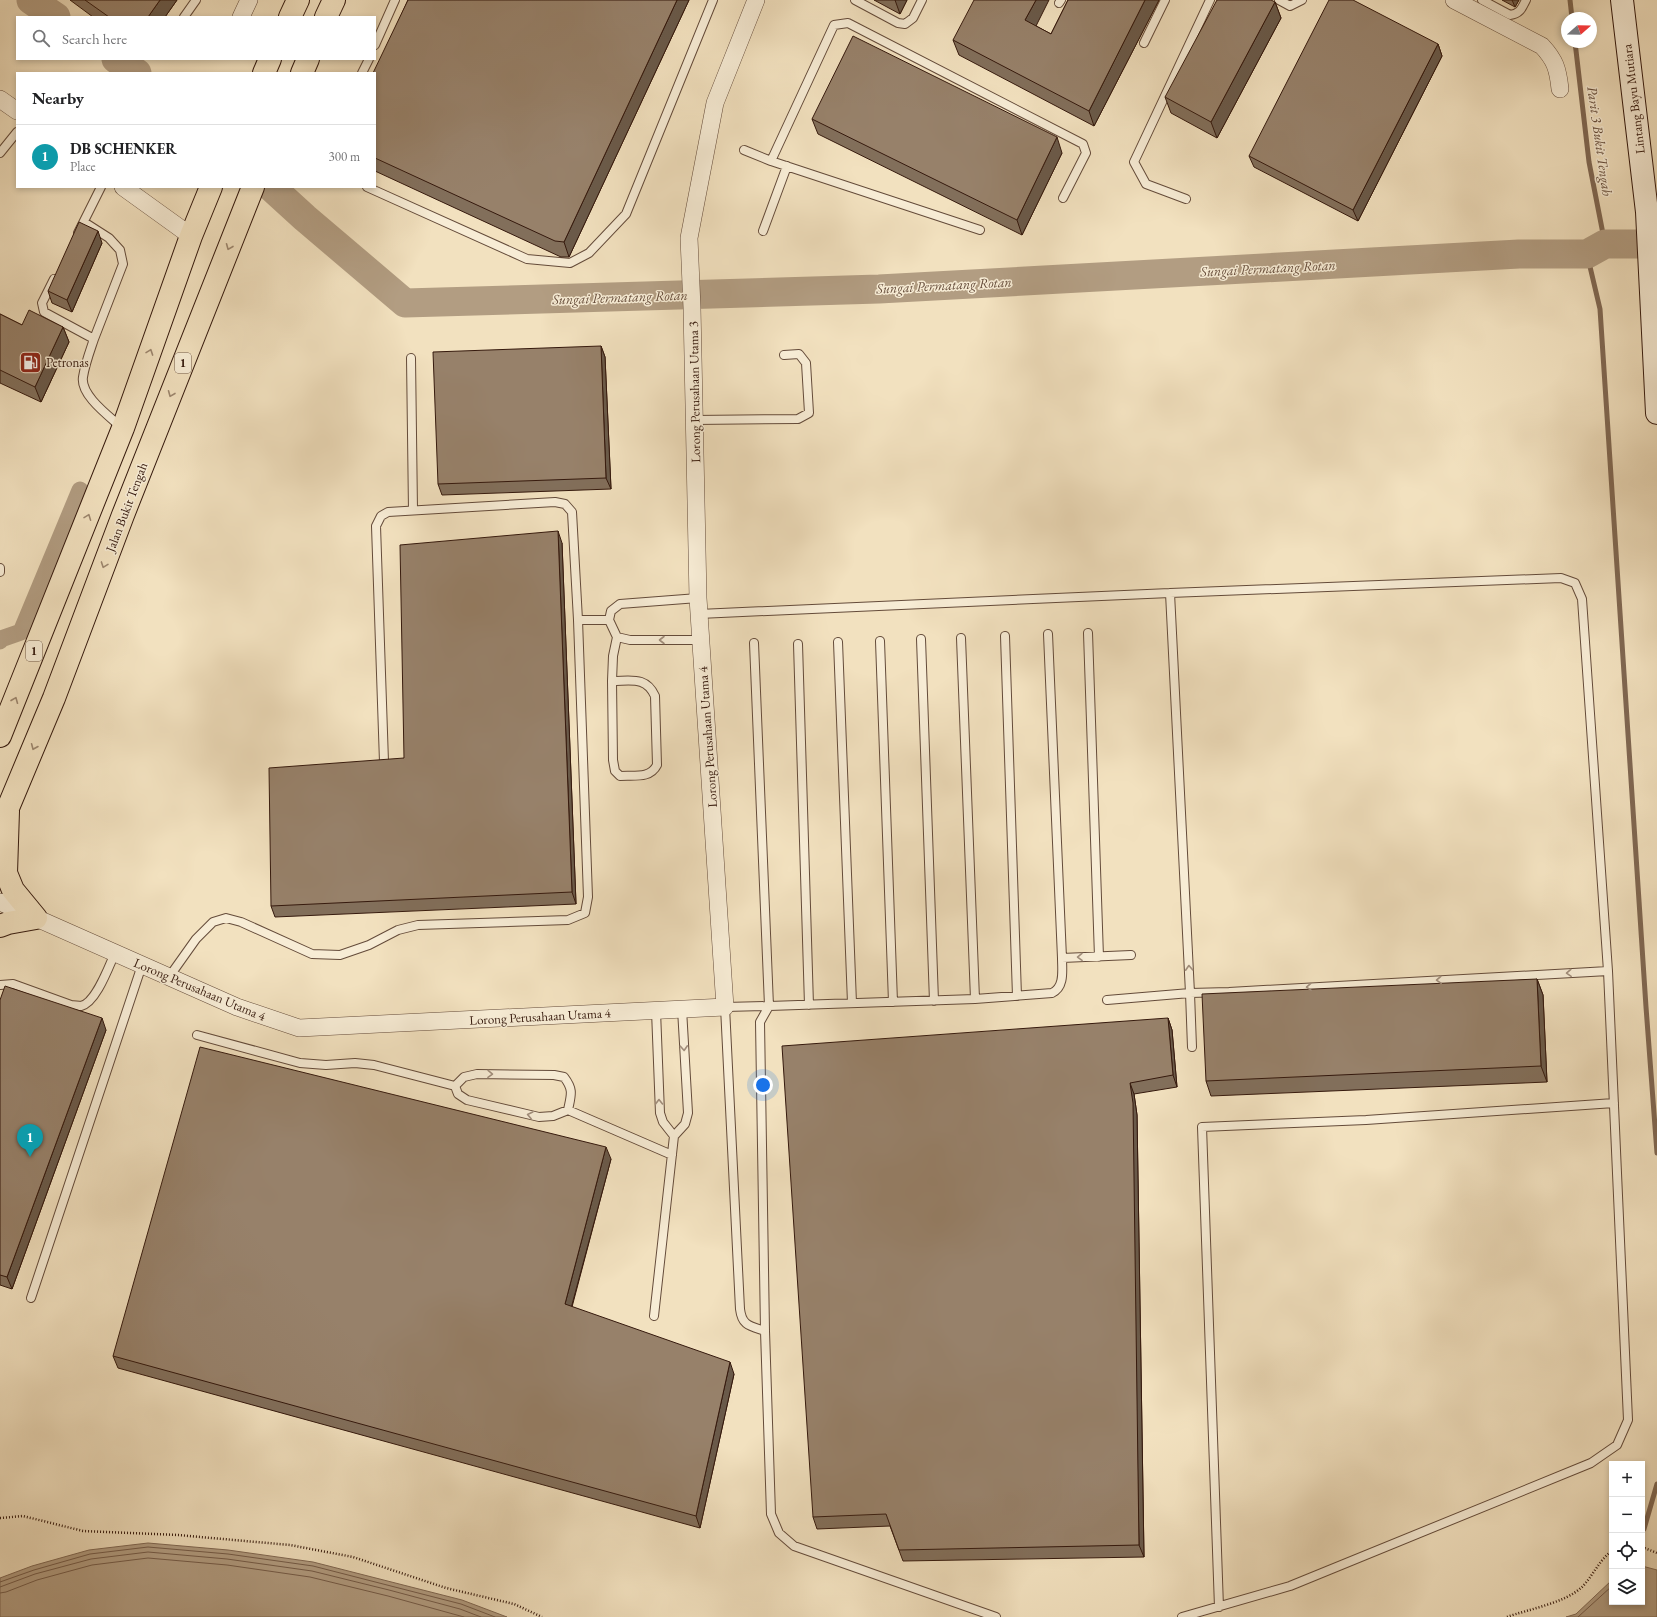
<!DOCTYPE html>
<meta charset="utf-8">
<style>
:root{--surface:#fff;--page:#f6f6f6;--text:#202124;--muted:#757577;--line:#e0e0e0;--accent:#8f2418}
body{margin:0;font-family:"EB Garamond",serif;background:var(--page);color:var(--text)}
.controls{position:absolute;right:12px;bottom:12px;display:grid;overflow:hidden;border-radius:0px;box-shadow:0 2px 6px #0003}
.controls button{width:36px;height:36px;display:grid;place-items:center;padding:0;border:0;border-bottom:1px solid var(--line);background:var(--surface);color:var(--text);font:20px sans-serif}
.compass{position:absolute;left:1561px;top:12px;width:36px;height:36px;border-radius:50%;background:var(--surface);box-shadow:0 2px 6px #0003;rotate:70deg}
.you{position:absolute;left:763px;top:1085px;width:14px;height:14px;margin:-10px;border:3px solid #fff;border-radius:50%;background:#1a73e8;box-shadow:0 0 0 6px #1a73e833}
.badge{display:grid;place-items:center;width:26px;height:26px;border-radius:50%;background:var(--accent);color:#fff;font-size:13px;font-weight:700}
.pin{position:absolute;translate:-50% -33px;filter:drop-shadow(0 1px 2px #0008)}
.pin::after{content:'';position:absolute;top:21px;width:14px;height:12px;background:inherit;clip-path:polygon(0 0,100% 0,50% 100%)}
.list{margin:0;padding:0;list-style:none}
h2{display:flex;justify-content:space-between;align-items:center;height:52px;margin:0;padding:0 16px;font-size:17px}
h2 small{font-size:13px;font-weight:400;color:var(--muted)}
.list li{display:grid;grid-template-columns:26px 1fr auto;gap:12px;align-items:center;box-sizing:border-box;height:64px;padding:0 16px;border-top:1px solid var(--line)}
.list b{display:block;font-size:15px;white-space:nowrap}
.list p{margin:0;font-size:13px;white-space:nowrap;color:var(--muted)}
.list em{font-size:13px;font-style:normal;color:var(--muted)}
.icon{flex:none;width:22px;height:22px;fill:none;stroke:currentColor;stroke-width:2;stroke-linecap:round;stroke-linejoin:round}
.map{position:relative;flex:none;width:1657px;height:1617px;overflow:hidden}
.search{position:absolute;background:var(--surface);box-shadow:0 2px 6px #0003;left:16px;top:16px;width:360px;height:44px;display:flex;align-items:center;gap:10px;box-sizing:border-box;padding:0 14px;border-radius:0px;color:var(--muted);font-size:15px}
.panel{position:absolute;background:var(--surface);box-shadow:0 2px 6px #0003;left:16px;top:72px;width:360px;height:116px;border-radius:0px}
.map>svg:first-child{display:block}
</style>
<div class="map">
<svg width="1657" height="1617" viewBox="0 0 1657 1617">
<rect width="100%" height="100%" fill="#f2e1bf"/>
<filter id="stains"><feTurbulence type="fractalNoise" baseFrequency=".005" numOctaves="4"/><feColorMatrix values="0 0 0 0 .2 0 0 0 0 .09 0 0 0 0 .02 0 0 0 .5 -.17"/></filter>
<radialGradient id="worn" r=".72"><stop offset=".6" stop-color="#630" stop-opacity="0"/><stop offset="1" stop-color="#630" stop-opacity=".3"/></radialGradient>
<path fill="#b29d82" stroke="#806853" d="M148 1543 228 1550 313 1562 462 1600 507 1617H0V1578L32 1566 89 1550Z
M1642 1566 1657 1570V1617H1566L1576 1614 1612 1580V1602H1642Z"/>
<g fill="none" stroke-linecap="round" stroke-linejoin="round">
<path stroke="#745b48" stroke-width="1" d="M0 1582 34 1570 90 1554 148 1547 228 1554 313 1566 461 1604 495 1617
M0 1587 35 1574 91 1559 148 1552 227 1559 312 1571 389 1590 460 1609 481 1617
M0 1593 6 1592 37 1580 92 1565 148 1558 227 1565 310 1577 388 1596 464 1617
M1578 1617 1612 1586"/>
<path stroke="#806853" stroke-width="5" d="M1570 0 1572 18
M1575 42 1589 162 1605 244
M1587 254 1600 309 1646 1007 1657 1153
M1644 1529 1657 1484
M1642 1564V1560"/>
<path stroke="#b29d82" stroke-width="17" d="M0 641 1 639 21 632 80 490"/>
<path stroke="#b29d82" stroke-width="29" d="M31 0 56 17
M116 59 137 73
M271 187 305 218 405 303 879 289 1519 254H1587L1605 244H1657"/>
<defs>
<path id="lane" d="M855 0 898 23 905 24 913 18 922 0
M1279 0 1290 6 1302 0
M1482 0 1510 15C1520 14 1522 8 1526 0
M1059 3 1061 0
M184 17 196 0
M1144 43 1165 0
M375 45 395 0
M362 73 369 59
M744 150 771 161 834 25 848 23 1083 144 1086 153 1063 198
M0 153 17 132
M771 161 980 230
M367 187 527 259 570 263 589 253 626 214 713 0
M1186 199 1146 184 1134 162 1210 0
M84 222 109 238 120 250 123 264 94 339
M763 231 787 166
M78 233 101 187
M54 279 42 303 44 312 94 339C90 351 85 364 83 377 80 395 109 416 121 427
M411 358 413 510
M694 420 798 419 809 413 806 363 799 354 784 355
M0 568V572
M1170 593 1190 993 1229 992 1608 971
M699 614 1170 593 1561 578 1575 583 1582 599 1608 971 1628 1420 1617 1445 1591 1463 1290 1586 1182 1617
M1088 633 1099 957
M1005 636 1017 996
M617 637 630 640H701
M961 638 975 999
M921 639 934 1001
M880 641 893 1002
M838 642 852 1003
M754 643 769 1006 725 1007 740 1309C742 1326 750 1326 765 1331
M798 644 809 1005
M612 681C631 681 646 676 655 696L657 765C650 779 634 775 620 776L615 771 613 760 612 681 613 656 617 637 609 620 611 611 620 604 698 598
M384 762 376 526 381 516 388 512 555 502 565 504 572 512 578 620H609
M1062 958 1131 955
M169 977 196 939 213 922 226 918 241 922 312 954 340 955 369 945 398 930 418 925 568 920 585 913 588 897 578 620
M0 985 13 984 71 1005C74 1005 78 1006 81 1006 96 1003 109 966 115 953
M1107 1000 1190 993 1192 1047
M656 1011 660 1113 663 1122 674 1136
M197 1035 300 1063 326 1065 355 1063 374 1065 455 1086
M455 1086 458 1094 467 1100 539 1117 553 1116 568 1110 672 1155
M455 1086 464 1077 477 1074 554 1075 564 1077C574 1090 571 1095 568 1110
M31 1298 142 965
M654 1316 674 1136 685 1124 688 1113 682 1009
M1219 1607 1202 1127 1366 1120 1614 1103
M996 1617 794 1546 779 1533 771 1514 765 1331 760 1022 769 1006 975 999 1052 993C1065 987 1062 970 1062 958L1048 634"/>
<path id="street" d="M1454 0 1542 46C1555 60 1558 69 1560 89
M241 17 249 0
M0 99 17 111
M123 187 191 236
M0 902 237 1007 299 1028 725 1007 698 598 692 308 689 238 715 103 756 0"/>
<path id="secondary" d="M1622 0 1647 212 1657 413"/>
<path id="highway" d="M290 17 298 0
M326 17 334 0
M264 73 270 59
M302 73 308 59
M0 736 123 428 191 236 211 187
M0 827 54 698 123 515 253 187
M0 926 8 923 36 918 13 890 6 873 8 811"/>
</defs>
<use href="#lane" stroke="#644b3a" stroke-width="10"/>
<use href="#street" stroke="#644b3a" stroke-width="18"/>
<use href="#secondary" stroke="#35190d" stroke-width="24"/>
<use href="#highway" stroke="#35190d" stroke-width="24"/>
<path stroke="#35190d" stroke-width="2.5" stroke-dasharray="1 2" stroke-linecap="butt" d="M0 1518 23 1516 83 1531 178 1535 290 1545 353 1557 446 1588 514 1604 542 1617
M1642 1547 1657 1553
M1507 1617C1529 1609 1565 1603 1582 1587 1593 1576 1599 1560 1612 1551"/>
<use href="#lane" stroke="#f7ecd5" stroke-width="8"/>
<use href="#street" stroke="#f7ecd5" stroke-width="17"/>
<use href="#secondary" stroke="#f7ecd5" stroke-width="22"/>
<use href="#highway" stroke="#f2e1bf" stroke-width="22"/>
</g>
<path fill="#826f5b" stroke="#35190d" d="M70 0H177L165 17H93Z
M408 0H689L569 257H561L375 171V73Z
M874 0H907L900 14Z
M1068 0H1159L1094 126 959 55 953 40 1036 26 1051 34Z
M1502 0H1519L1515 7Z
M1275 2 1281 18 1217 138 1171 113 1165 97Z
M1438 44 1442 56 1358 221 1254 167 1249 156Z
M812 119 1062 153 1022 235 818 134Z
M102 243 72 312 52 303 48 291Z
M0 314 22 325 63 327 69 342 41 402 0 383Z
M601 346 605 357 611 489 442 495 438 484Z
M562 543 576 904 275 917 271 906 404 758Z
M1537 979 1543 995 1547 1082 1211 1096 1206 1081Z
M0 1000 106 1030 12 1289 0 1285Z
M1168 1018 1172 1030 1177 1087 1134 1094 1137 1115 1144 1557 903 1561 890 1526 817 1529 813 1517Z
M611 1159 572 1307 734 1374 700 1528 118 1368 113 1356Z"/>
<path fill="#6a5a4a" stroke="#35190d" d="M160 0H177L165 17H148Z
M677 0H689L569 257 564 242Z
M895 0H907L900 14Z
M1036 0H1049L1031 36 1025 20Z
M1145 0H1159L1094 126 1089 111Z
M1512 0H1519L1515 7Z
M1275 2 1281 18 1217 138 1211 122Z
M1438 44 1442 56 1358 221 1353 210Z
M1057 137 1062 153 1022 235 1017 220Z
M98 231 102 243 72 312 67 300Z
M63 327 69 342 41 402 35 387Z
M601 346 605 357 611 489 606 478Z
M558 531 562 543 576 904 572 892Z
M1537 979 1543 995 1547 1082 1541 1066Z
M102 1018 106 1030 12 1289 7 1277Z
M1168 1018 1172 1030 1177 1087 1173 1075Z
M1130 1083 1134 1094 1137 1115 1144 1557 1139 1545Z
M606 1147 611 1159 569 1316 565 1304Z
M730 1362 734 1374 700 1528 696 1516Z"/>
<path fill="#97816a" stroke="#35190d" d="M85 0H160L148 17H109Z
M408 0H677L564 242 555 241 375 158V73H373Z
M974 0H1036L1025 20 1051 34 1068 0H1145L1089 111 953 40Z
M1217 0H1271L1275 2 1211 122 1165 97Z
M1329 0H1353L1438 44 1353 210 1249 156Z
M853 36 1057 137 1017 220 812 119Z
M79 222 98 231 67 300 48 291Z
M29 310 63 327 35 387 0 370V314L22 325Z
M601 346 606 478 438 484 433 352Z
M558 531 572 892 271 906 269 768 404 758 400 545Z
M1537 979 1541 1066 1206 1081 1202 994Z
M5 986 102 1018 7 1277 0 1275V1000Z
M1168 1018 1173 1075 1130 1083 1133 1103 1139 1545 899 1550 886 1514 813 1517 782 1046Z
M200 1047 606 1147 565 1304 730 1362 696 1516 113 1356Z"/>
<defs><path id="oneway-chevron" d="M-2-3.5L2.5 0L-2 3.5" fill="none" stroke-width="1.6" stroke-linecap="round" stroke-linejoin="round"/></defs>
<g stroke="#9d876f">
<use href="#oneway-chevron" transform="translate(229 247) rotate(112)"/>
<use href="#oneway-chevron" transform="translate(150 352) rotate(-70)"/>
<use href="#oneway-chevron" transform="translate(171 394) rotate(112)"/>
<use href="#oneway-chevron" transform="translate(88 517) rotate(-69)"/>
<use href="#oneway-chevron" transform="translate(104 565) rotate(110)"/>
<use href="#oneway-chevron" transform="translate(15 700) rotate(-68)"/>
<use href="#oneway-chevron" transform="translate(34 747) rotate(113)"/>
</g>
<g stroke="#a08d7b">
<use href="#oneway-chevron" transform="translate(662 640) rotate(-180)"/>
<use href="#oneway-chevron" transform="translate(1080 957) rotate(179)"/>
<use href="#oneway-chevron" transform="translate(1189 968) rotate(-93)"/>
<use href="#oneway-chevron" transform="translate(1569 973) rotate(177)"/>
<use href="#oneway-chevron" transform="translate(1439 980) rotate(177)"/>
<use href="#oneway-chevron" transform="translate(1309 987) rotate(177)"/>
<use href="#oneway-chevron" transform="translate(684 1048) rotate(87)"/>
<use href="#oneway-chevron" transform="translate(490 1074) rotate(1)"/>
<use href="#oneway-chevron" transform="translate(659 1102) rotate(-91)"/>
<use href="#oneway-chevron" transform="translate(530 1115) rotate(-167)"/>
</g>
<defs>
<symbol id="fuel-square" viewBox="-11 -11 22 22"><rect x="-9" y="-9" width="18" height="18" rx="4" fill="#8f2418" stroke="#f7ecd5"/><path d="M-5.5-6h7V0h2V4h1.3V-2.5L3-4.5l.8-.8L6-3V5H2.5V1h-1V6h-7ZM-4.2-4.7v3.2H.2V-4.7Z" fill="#fff"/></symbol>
</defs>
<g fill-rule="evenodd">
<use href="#fuel-square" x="18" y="350" width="25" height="25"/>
</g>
<g text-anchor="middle" stroke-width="3" stroke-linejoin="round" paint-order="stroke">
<g fill="#f7ecd5" stroke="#6f5849" stroke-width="1">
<rect x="175" y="353" width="16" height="20" rx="3"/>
<rect x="26" y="641" width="16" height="20" rx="3"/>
</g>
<g font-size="12" font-weight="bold" fill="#35190d">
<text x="183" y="367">1</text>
<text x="34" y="655">1</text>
</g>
<g font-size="13" fill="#35190d" stroke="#f7ecd5">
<text transform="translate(1633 99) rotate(-97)" y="5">Lintang Bayu Mutiara</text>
<text transform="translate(694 392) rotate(-91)" y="5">Lorong Perusahaan Utama 3</text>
<text transform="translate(126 507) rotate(-69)" y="5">Jalan Bukit Tengah</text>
<text transform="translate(707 737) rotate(-94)" y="5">Lorong Perusahaan Utama 4</text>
<text transform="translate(200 989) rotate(23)" y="5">Lorong Perusahaan Utama 4</text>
<text transform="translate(540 1016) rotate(-3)" y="5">Lorong Perusahaan Utama 4</text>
</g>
<g font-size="13" fill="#35190d" stroke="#f7ecd5" text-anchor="start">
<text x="46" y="367">Petronas</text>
</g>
<g font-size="14" font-style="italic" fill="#674e3c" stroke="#f7ecd5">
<text transform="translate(1600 141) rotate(82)" y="5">Parit 3 Bukit Tengah</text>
<text transform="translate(1268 268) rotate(-3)" y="5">Sungai Permatang Rotan</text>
<text transform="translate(944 285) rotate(-3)" y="5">Sungai Permatang Rotan</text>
<text transform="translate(620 297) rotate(-2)" y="5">Sungai Permatang Rotan</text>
</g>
</g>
<rect width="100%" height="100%" filter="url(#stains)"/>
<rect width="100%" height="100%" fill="url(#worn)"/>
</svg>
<div class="controls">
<button>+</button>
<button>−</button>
<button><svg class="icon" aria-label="locate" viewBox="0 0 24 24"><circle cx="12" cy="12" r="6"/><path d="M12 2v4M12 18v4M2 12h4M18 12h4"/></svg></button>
<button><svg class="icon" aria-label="layers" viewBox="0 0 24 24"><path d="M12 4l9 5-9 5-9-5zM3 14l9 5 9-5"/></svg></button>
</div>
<svg class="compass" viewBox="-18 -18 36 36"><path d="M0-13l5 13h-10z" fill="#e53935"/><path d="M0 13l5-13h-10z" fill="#757577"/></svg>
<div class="you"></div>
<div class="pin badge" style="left:30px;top:1157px;background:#0f9aa8">1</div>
<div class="search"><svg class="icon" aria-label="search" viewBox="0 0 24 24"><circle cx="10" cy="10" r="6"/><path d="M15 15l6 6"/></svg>Search here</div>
<section class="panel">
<h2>Nearby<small></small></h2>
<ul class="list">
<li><span class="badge" style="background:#0f9aa8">1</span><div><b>DB SCHENKER</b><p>Place</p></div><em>300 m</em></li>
</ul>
</section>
</div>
